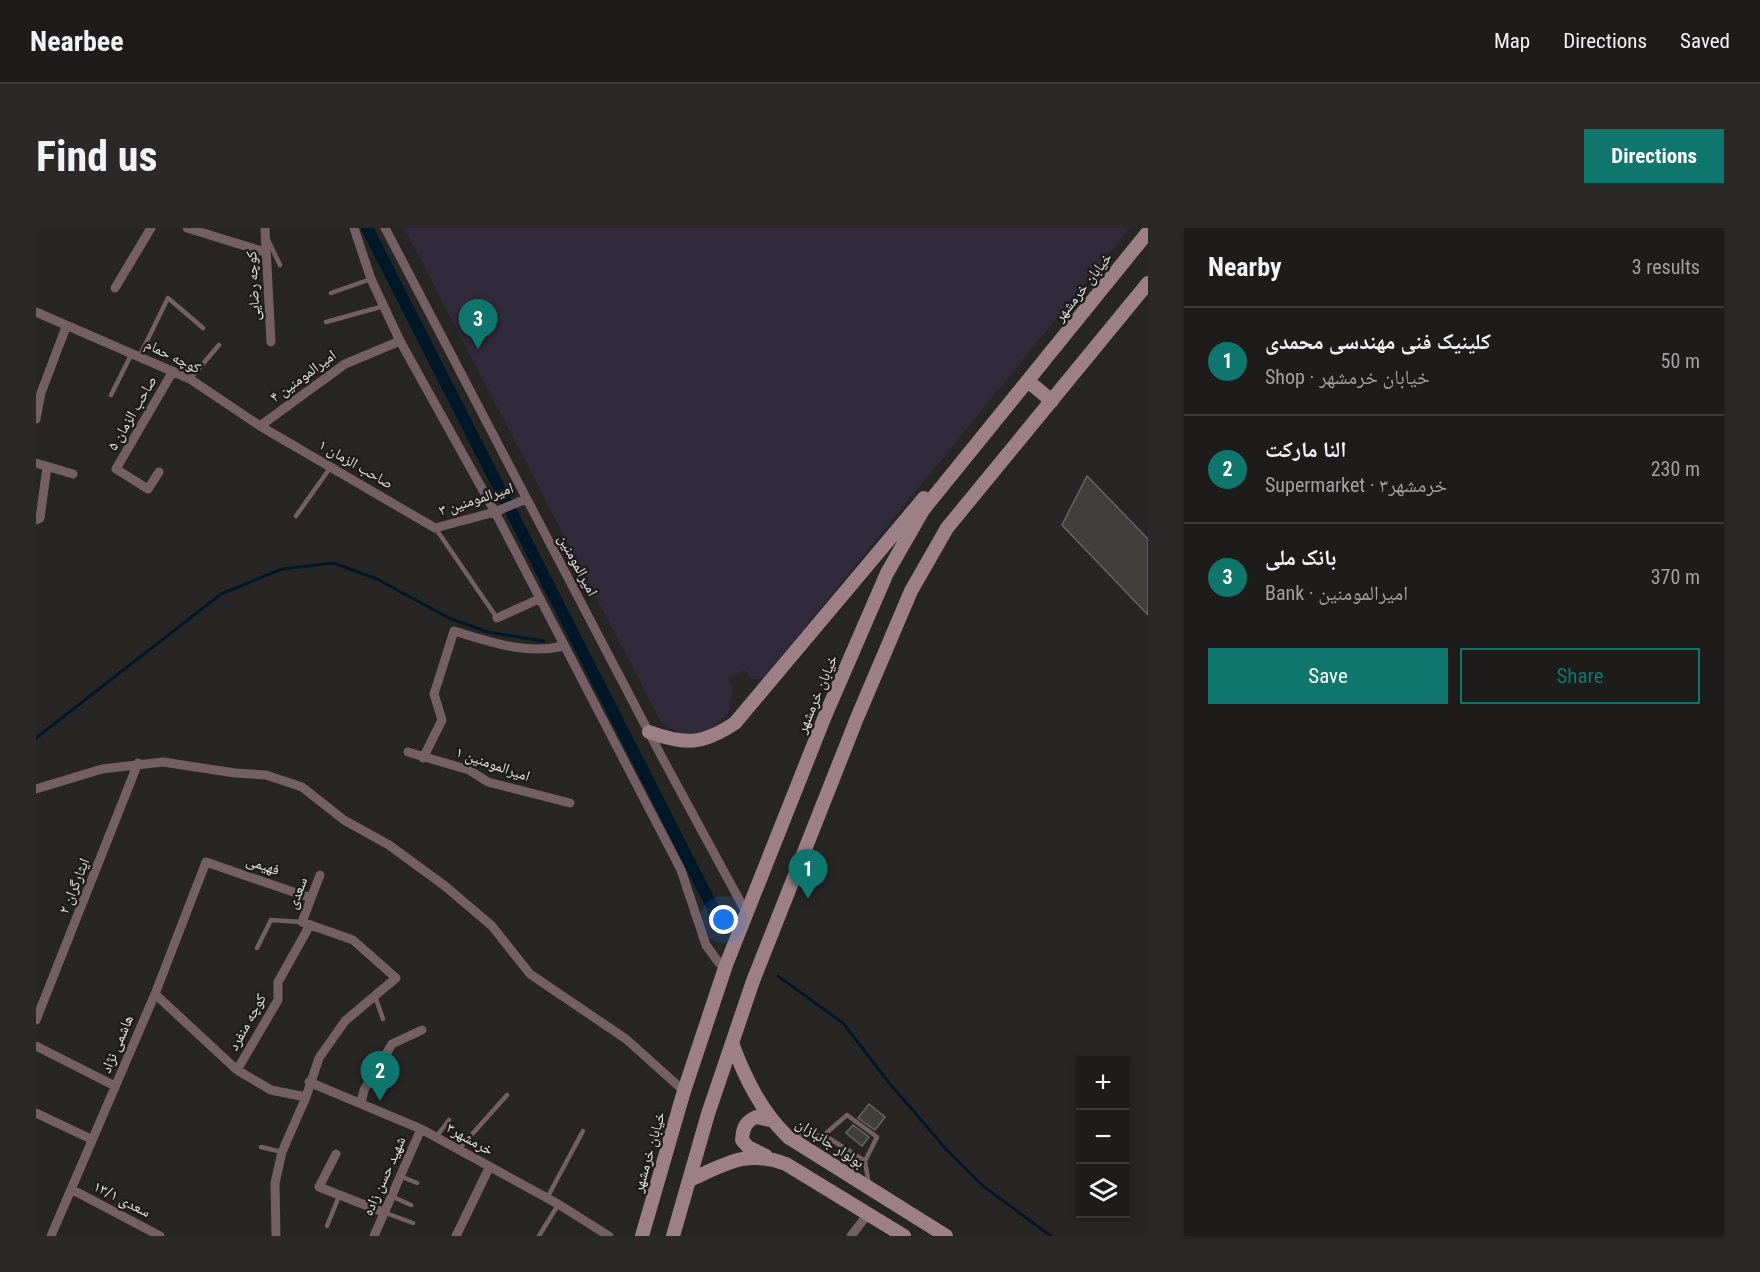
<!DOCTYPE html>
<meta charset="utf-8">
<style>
:root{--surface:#1e1c1b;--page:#2b2928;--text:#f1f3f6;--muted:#a1a1a3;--line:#3c3a3a;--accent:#0f766e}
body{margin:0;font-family:"Roboto Condensed","Noto Naskh Arabic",sans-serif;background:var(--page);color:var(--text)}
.controls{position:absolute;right:18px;bottom:18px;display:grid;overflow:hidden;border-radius:0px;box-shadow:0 2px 4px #0004}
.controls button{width:54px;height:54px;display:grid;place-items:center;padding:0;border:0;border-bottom:2px solid var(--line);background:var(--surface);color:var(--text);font:30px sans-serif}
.you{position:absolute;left:688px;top:692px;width:21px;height:21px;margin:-15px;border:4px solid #fff;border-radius:50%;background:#1a73e8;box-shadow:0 0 0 9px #1a73e833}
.badge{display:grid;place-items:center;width:39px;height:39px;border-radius:50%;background:var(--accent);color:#fff;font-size:20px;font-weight:700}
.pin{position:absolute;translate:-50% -50px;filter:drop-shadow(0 2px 3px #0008)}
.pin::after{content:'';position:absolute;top:32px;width:21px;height:18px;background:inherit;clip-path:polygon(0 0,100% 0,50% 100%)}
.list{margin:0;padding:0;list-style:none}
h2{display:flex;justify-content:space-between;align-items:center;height:78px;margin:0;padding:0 24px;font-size:26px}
h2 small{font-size:20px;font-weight:400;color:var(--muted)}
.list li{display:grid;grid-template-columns:39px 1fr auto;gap:18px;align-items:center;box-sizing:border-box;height:108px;padding:0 24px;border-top:2px solid var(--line)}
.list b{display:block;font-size:22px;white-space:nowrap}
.list p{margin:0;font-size:20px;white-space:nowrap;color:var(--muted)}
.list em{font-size:20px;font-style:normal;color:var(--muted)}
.actions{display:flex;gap:12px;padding:18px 24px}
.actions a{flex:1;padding:14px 0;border:2px solid var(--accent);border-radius:0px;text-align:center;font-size:21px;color:var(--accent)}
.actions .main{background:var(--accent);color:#fff}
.icon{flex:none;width:33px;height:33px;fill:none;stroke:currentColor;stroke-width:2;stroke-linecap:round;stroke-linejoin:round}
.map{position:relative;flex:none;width:1112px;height:1008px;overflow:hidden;border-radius:0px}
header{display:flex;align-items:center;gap:36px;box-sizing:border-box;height:84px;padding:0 30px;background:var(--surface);border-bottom:2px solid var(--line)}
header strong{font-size:28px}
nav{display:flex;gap:33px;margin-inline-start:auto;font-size:21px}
.intro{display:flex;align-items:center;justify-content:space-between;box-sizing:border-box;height:144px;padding:0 36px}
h1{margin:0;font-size:42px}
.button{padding:15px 27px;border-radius:0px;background:var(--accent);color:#fff;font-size:21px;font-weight:700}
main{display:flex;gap:36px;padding:0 36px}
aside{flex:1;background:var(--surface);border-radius:0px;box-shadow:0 2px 4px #0004}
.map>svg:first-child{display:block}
</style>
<header>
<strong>Nearbee</strong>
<nav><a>Map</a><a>Directions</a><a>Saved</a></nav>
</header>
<div class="intro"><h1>Find us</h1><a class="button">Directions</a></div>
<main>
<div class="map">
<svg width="1112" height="1008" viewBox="0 0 1112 1008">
<rect width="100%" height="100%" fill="#282624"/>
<path fill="#312a3a" d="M368 0H1094L727 451H715L709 442 692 451 697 460 692 486 672 504 646 506 626 496Z"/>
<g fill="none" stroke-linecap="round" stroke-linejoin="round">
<path stroke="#001728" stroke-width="3" d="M0 510 185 366 246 341 298 335 341 351 413 390 452 404 508 413
M742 748 807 795 854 856 911 922 947 958 1015 1008"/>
<path stroke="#001728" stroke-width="12" d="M331 0 686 698"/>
</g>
<path fill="#413f3c" stroke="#676563" stroke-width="1.5" d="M1051 248 1112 311V387L1026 297Z
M833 876 849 889 839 902 822 890Z
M817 897 833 909 826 918 810 905Z"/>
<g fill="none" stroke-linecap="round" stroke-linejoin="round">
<path stroke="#735f64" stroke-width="4.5" d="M232 12 244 37
M295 65 335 51
M290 94 348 78
M103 129 132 70 167 100
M154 151 183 117
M75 167 96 125
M260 288 294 240
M400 301 461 390
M221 720 235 692 266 694
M339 768 347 791
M788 907 829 933
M400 909 413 892
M760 909 788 907 811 887 841 909 829 933 833 957
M225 919 246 924
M422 922 471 867
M364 948 381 955
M355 968 375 977
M511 970 547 903
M347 984 377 995
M291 998 303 968
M503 1008 522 977"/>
<path stroke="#735f64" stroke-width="9" d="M151 0 229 24
M229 0 235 114
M318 0 335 51 364 113 459 284 645 642 670 717 683 735 690 737
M349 0 629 535 711 686
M79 60 115 0
M0 84 154 151 224 198 399 300 459 284 490 271
M0 191 5 165 30 99
M224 198 309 136 364 113
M0 235 37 246
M123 244 112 261 80 241 137 143
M0 292 4 290 11 239
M461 390 503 371
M372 524 433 542 452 554 534 575
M387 530 406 492 398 466 418 403C455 414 489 427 528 418
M0 561 66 541 127 534 199 545 230 547 266 559 308 592 353 617 409 658 456 698 494 746 590 811 648 863
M119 766 201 842 235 862 270 869
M0 792 102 535
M0 818 79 858
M201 842 242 772V754L274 697
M273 854 385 901 522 976 573 1008
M325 875 328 862 356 816 386 802
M0 885 55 911
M300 926 283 959 347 984
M35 961 124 1008
M15 1008 119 766 170 634 275 670
M240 1008 239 955 246 924 270 869 283 830 309 793 360 750 317 712 266 694 284 647
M338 1008 385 901
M420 1008 453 940
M815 1008 832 986"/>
<path stroke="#9d7f87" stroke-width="14" d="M993 154 1016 173
M613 504C649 517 666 517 699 495L888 270
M696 815C709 850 725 883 752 909L910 1008
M730 928 712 919 706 912C707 900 709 894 720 889L734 892
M654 952C689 936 712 921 750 936L868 1008
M606 1008 648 863 690 737 789 488 851 345 887 282 1112 4
M637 1008 672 886 717 753 821 490 875 363 911 300 1112 55"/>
</g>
<g text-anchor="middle" stroke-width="5" stroke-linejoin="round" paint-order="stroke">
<g font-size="15" fill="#e2e1e0" stroke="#1f1d1b">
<text transform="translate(217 58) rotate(-93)" y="5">کوچه رضایی</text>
<text transform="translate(1047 59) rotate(-52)" y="5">خیابان خرمشهر</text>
<text transform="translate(137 128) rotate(26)" y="5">کوچه حمام</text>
<text transform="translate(267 148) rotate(-36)" y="5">امیرالمومنین ۴</text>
<text transform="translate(96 185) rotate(-60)" y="5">صاحب الزمان ۵</text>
<text transform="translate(320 236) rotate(30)" y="5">صاحب الزمان ۱</text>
<text transform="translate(440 271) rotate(-18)" y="5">امیرالمومنین ۳</text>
<text transform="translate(542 337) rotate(62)" y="5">امیرالمومنین</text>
<text transform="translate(781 466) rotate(-67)" y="5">خیابان خرمشهر</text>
<text transform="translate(457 536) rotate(19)" y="5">امیرالمومنین ۱</text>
<text transform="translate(227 637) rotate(19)" y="5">فهیمی</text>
<text transform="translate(38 658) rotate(-68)" y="5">ایثارگران ۲</text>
<text transform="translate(261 665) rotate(-69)" y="5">سعدی</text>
<text transform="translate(211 794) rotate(-61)" y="5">کوچه منفرد</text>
<text transform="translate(81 816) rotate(-67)" y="5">هاشمی نژاد</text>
<text transform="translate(434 911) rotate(29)" y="5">خرمشهر۳</text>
<text transform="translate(794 915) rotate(33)" y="5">بولوار جانبازان</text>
<text transform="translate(613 924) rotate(-74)" y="5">خیابان خرمشهر</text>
<text transform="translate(348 948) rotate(-66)" y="5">شهید حسن زاده</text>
<text transform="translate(86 971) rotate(27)" y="5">سعدی ۱۳/۱</text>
</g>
</g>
</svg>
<div class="controls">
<button>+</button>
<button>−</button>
<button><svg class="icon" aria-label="layers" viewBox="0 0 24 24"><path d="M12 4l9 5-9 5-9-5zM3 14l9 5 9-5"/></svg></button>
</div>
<div class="you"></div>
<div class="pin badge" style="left:772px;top:671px">1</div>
<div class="pin badge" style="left:344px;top:873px">2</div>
<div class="pin badge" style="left:442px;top:121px">3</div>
</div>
<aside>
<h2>Nearby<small>3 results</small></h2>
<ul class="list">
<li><span class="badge">1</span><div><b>کلینیک فنی مهندسی محمدی</b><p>Shop · خیابان خرمشهر</p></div><em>50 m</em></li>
<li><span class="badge">2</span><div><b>النا مارکت</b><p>Supermarket · خرمشهر۳</p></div><em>230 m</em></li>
<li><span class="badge">3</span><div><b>بانک ملی</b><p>Bank · امیرالمومنین</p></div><em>370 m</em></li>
</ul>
<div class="actions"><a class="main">Save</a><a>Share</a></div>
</aside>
</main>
